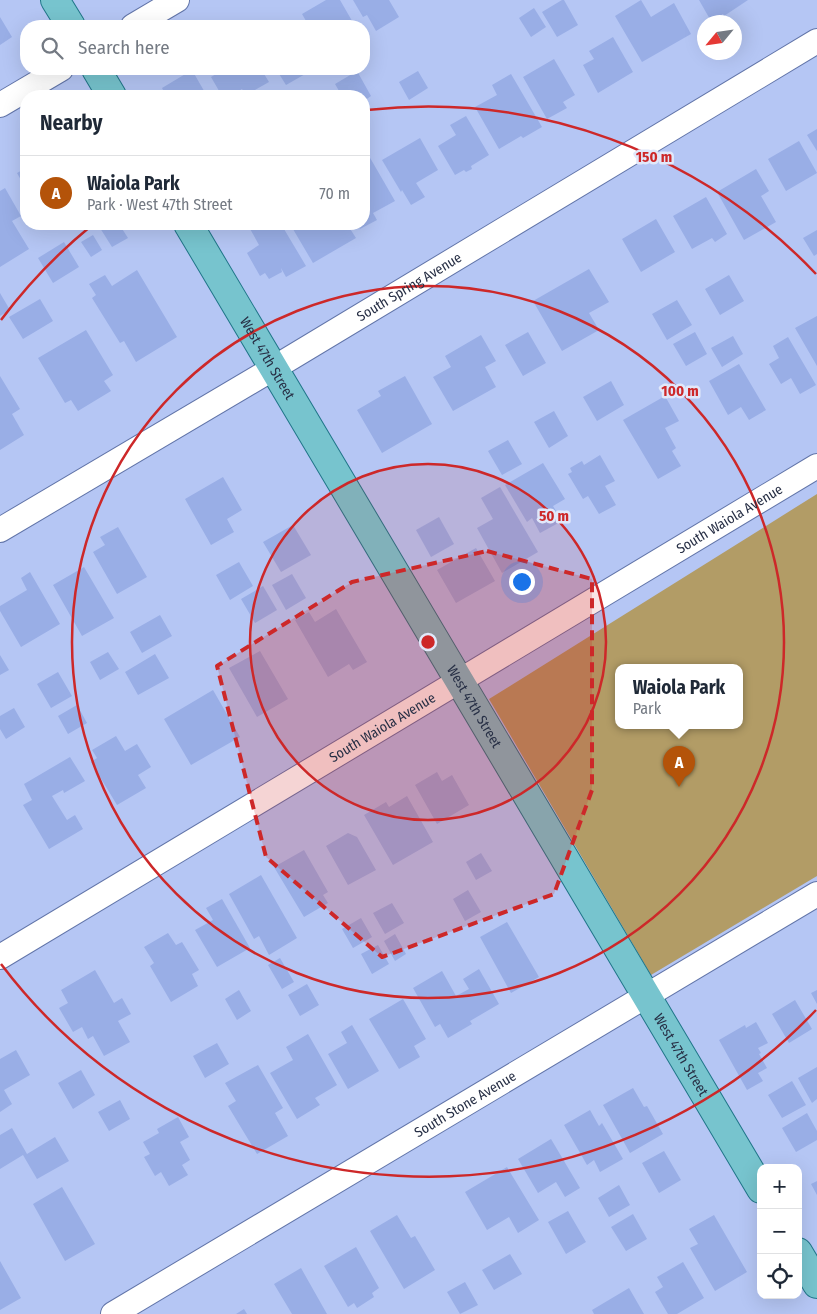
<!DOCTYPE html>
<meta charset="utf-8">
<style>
:root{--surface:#fff;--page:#f2f2f3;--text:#1f2937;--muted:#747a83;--line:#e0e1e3;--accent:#b45309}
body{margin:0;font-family:"Fira Sans Condensed",sans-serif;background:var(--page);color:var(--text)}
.controls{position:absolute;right:15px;bottom:15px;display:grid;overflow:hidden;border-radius:10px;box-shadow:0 5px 20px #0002}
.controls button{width:45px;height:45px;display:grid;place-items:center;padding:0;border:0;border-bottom:1px solid var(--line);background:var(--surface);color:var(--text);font:25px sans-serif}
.compass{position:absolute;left:697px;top:15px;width:45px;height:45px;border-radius:50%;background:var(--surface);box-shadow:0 5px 20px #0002;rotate:241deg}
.you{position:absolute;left:521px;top:581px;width:18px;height:18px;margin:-12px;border:4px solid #fff;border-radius:50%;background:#1a73e8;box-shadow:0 0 0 8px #1a73e833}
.badge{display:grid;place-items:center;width:32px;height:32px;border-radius:50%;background:var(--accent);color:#fff;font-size:16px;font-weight:700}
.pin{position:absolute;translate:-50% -41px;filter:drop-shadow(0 1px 2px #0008)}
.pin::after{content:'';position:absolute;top:26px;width:18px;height:15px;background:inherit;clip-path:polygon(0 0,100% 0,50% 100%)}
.popup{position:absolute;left:615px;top:664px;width:128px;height:65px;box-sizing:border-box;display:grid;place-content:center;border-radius:10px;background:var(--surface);filter:drop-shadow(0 1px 4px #0005);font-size:16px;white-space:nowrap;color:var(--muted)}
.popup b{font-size:19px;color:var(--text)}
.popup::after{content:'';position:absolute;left:50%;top:100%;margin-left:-10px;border:10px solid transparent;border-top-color:var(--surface)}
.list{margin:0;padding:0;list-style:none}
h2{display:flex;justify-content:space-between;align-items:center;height:65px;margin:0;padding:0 20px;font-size:21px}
h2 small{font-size:16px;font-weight:400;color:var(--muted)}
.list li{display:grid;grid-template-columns:32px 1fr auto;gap:15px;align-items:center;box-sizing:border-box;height:75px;padding:0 20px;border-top:1px solid var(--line)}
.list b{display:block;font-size:19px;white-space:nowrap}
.list p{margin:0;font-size:16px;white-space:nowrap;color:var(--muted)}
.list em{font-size:16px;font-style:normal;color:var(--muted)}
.icon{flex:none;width:28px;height:28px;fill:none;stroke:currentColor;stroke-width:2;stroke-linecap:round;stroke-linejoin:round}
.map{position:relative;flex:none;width:817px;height:1314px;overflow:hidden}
.search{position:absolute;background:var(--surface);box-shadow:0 5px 20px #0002;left:20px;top:20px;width:350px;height:55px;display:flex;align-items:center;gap:12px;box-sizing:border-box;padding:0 18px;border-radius:20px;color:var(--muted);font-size:19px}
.panel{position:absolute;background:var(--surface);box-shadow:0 5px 20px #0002;left:20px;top:90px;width:350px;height:140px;border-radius:20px}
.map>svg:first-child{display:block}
</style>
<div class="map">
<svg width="817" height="1314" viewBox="0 0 817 1314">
<rect width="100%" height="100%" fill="#b5c6f4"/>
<path fill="#b29c66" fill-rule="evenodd" d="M817 494V876L651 975 489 699ZM619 668H739V726H619Z"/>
<path fill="#99aee6" d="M326 0H340L355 26H309L302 14Z
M353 0H389L399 17 376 31 367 15 363 17Z
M562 0H564L578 25 557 37 542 12Z
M641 0 651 17 674 3 691 34 642 62 615 16Z
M699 0H748L724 16 723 14 711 21Z
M534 8 546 27 531 37 519 18Z
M0 17 12 37 0 45Z
M613 37 633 72 598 93 583 65 594 59 589 51Z
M554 59 575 95 563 102 567 108 547 119 523 77Z
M225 69H261L269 82 246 95 242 89 230 96H222L211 77Z
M276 69H314L286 85Z
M192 70 207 96H166L162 88Z
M357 71 371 96 364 101V96H342L335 84Z
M418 71 428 88 409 100 399 82Z
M511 74 542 127 523 138 521 136 499 149 475 107 497 95 492 85Z
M466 116 489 155 471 166 472 169 466 172 464 170 455 175 438 146 456 135 450 125Z
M817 129V151L807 135Z
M420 138 438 170 416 183 425 197 411 205 402 190 401 192 382 160Z
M799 141 817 173 786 191 768 159Z
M369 156 395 201 373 213 377 220 360 229 357 224H364V160Z
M26 168V189L17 173Z
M756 169 769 191 761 196 776 222 744 240 717 192Z
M5 188 21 216 12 221 29 249 0 267V191Z
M706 197 727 234 715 242 712 238 692 249 673 216Z
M656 219 675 252 641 272 622 239Z
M107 224H119L128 238 112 247 100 228Z
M254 224H269L270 226 273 224H281L306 266 286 277 281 268 282 272 269 279 265 273 260 276 247 253 259 245 249 227Z
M290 224H347L356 238 313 263Z
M817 230V254L814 256 803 238Z
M93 235 102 250 91 257 81 242Z
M64 242 79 267 53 283 38 258Z
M589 269 609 302 589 313 599 330 562 351 533 301Z
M137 270 177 337 136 362 124 341 120 343 92 298 96 295 89 284 105 275 112 286Z
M729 275 744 301 720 315 705 289Z
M0 293 10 310 0 316Z
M40 299 53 321 23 339 9 317Z
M677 300 692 325 667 340 652 314Z
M817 316V366L795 328Z
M86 330 113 375 104 381 111 391 78 411 71 400 65 403 38 358Z
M528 332 546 363 523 376 505 345Z
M695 332 707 354 686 366 673 344Z
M481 335 496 361 485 367 496 387 453 411 433 377 451 367 445 356Z
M733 336 743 354 722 367 711 348Z
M788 337 816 385 800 394 791 378 781 384 769 364 779 358 773 346Z
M739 364 766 410 749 420 741 407 728 415 709 381Z
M0 376 20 409 12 414 24 435 0 450Z
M405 376 432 424 382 453 357 410 381 396 378 391Z
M611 381 624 405 597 421 583 397Z
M665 396 679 421 665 428 676 448 672 451 681 466 658 479 623 420Z
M554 411 568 436 549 448 534 422Z
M508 440 522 464 502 475 488 451Z
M600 455 615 481 605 486 616 505 599 514 588 496 583 499 568 474 572 472 570 468 582 461 584 465Z
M543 463 565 499 553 506 562 521 540 533 532 518 527 522 505 485Z
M223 477 242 510 227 519 234 532 211 545 185 499Z
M500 487 538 552 502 573 477 528 493 519 481 498Z
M439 517 454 544 431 557 416 530Z
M293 525 311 555 281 572 263 542Z
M118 527 147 577 117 594 93 552 105 545 100 537Z
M476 548 495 581 456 603 437 570Z
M239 562 253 586 230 600 216 575Z
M84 567 114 618 82 636 53 585Z
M30 572 60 624 21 647 0 611V606L27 590 21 578Z
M292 574 306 598 286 610 272 585Z
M263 586 277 610 255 623 241 599Z
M336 609 367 662 353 670 349 664 328 677 295 620 309 612 315 622Z
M160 615 172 636 142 653 130 632Z
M260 651 288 699 257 717 229 668Z
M108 652 119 669 100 680 90 662Z
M155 654 169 678 138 695 125 672Z
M0 655 9 670 0 675Z
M58 672 72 696 51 708 37 684Z
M213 690 240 737 191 765 164 719Z
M77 705 87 723 68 734 58 716Z
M14 708 25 727 6 739 0 729V716Z
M116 736 125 751 137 744 151 767 138 775 146 788 117 805 91 762 97 758 92 750Z
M70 757 85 781 64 793 63 790 52 796 67 820 75 815 83 829 49 849 23 805 32 800 24 784Z
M437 772 442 781 452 775 469 805 437 824 415 785Z
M407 796 433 842 393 865 364 815 386 802 389 807Z
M348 833 357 837 376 870 348 885 326 846Z
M304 850 328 892 323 895 328 903 304 917 274 867Z
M481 853 492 871 476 880 466 862Z
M261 875 297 938 269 955 259 936 254 939 229 894Z
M468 890 481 912 465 921 453 899Z
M222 899 250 948 217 967 195 930 213 920 206 908Z
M392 903 404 923 385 934 373 913Z
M361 918 372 937 353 948 342 929Z
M507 922 539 977 511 993 480 937Z
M168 933 176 945 182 942 199 970 192 974 198 986 171 1002 150 966 154 963 144 947Z
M395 934 406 954 395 961 384 941Z
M378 945 389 964 372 974 361 954Z
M280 958 294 982 282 989 268 965Z
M479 969 499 1004 470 1021 472 1024 448 1038 440 1024 435 1027 413 988 442 971 456 996 469 989 463 979Z
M95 970 114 1003 122 998 131 1014 118 1021 130 1042 104 1056 93 1036 88 1039 82 1027 73 1032 59 1008 68 1003 61 990Z
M307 984 319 1005 300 1016 288 995Z
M239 990 251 1011 237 1020 225 999Z
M817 990V1004L811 993Z
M403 999 426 1039 414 1046 420 1057 399 1069 369 1019Z
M795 1000 812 1029 789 1043 772 1014Z
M756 1022 768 1043 758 1048 761 1053 759 1054 767 1068 758 1073 763 1081 747 1090 719 1040 745 1025 746 1028Z
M352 1025 379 1071 348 1089 328 1054 347 1043 341 1032Z
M308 1034 337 1085 315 1098 320 1105 297 1119 270 1073 293 1060 286 1047Z
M217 1043 229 1064 205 1078 193 1056Z
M16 1050 30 1075 4 1090 12 1104 0 1112V1059Z
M258 1065 283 1108 275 1113 288 1136 257 1154 228 1106 236 1101 225 1083Z
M817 1067V1099L812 1103 798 1078Z
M81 1070 95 1095 73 1109 58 1083Z
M792 1081 806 1105 782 1118 768 1095Z
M633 1088 644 1107 647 1106 663 1134 630 1153 603 1105Z
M120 1100 130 1119 109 1131 98 1112Z
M590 1110 599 1126 602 1123 623 1159 600 1172 594 1160 587 1165 564 1125Z
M807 1113 817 1131V1140L796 1152 782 1128Z
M178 1117 189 1137 180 1142 190 1160 182 1165 188 1175 169 1186 161 1172 155 1176 144 1157 150 1154 143 1142 159 1133 157 1129Z
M12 1128 27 1154 55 1137 69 1161 37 1179 23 1155 0 1169V1135Z
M551 1139 580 1188 565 1197 556 1182 538 1193 518 1159Z
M664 1151 681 1180 659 1193 642 1163Z
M507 1167 539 1220 518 1233 509 1217 487 1230 465 1192Z
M817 1181V1195L811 1184Z
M619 1185 630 1205 609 1217 598 1198Z
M62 1187 95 1244 65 1261 33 1204Z
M568 1211 586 1242 566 1254 548 1222Z
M633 1214 647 1239 626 1251 611 1227Z
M397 1215 411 1238 415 1236 435 1270 404 1289 370 1231Z
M714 1215 747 1272 715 1291 690 1248 698 1244 689 1229Z
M356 1247 379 1288 372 1293 374 1297 357 1308 354 1303 348 1307 324 1266Z
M510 1254 522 1274 494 1290 482 1270Z
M0 1261 21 1298 0 1310Z
M683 1262 704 1298 677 1314H668L655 1292 663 1287 657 1277Z
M301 1268 327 1314H292L274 1284Z
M465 1282 478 1305 460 1314 447 1292Z
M629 1288 644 1314H594L592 1310Z
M244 1309 247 1314H236Z"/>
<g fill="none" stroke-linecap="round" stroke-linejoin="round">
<defs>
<g id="minor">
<path d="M133 26 177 0"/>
<path d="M0 105 61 69"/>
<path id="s1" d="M0 530 274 368 817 41"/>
<path id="s2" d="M0 957 817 466"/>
<path id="s3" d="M113 1314 817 894"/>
</g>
<g id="major">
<path d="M55 0 71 26"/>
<path d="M96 69 112 96"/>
<path id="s4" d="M188 224 761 1189"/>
<path d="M798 1252 817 1284"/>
</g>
</defs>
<use href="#minor" stroke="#6275a9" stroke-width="26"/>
<use href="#major" stroke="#207689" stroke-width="30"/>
<use href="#minor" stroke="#fff" stroke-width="24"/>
<use href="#major" stroke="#77c4ce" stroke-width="28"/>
</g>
<path fill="#cd2829" fill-opacity="0.2" stroke="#cd2829" stroke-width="4" stroke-dasharray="10 6" stroke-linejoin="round" d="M487 551 592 579V790L554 894 382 957 266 857 217 666 352 582Z"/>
<circle cx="428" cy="642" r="178" fill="#cd2829" fill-opacity=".12"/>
<g fill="none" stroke="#cd2829" stroke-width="2.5">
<circle cx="428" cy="642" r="178"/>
<circle cx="428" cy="642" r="356"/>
<path d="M816 1010A535 535 0 0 1 1 964M1 320A535 535 0 0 1 91 226M367 110A535 535 0 0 1 816 274"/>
</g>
<g text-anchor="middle" stroke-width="5" stroke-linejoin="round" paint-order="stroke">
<g font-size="14" fill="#272f45" stroke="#e1e8fa">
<text dy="5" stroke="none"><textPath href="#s1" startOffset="476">South Spring Avenue</textPath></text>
<text dy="5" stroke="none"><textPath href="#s4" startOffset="156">West 47th Street</textPath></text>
<text dy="5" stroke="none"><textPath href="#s2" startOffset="851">South Waiola Avenue</textPath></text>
<text dy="5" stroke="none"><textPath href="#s4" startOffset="561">West 47th Street</textPath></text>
<text dy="5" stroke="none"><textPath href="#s2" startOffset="446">South Waiola Avenue</textPath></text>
<text dy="5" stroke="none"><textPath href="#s4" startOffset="966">West 47th Street</textPath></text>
<text dy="5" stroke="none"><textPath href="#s3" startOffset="410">South Stone Avenue</textPath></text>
</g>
</g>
<circle cx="428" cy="642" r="8" fill="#cd2829" stroke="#e1e8fa" stroke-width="2.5"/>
<g font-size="15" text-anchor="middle" font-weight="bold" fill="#cd2829" stroke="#e1e8fa" stroke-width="5" stroke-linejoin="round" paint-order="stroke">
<text x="654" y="162">150 m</text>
<text x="680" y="396">100 m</text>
<text x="554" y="521">50 m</text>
</g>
</svg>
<div class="controls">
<button>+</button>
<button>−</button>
<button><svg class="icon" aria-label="locate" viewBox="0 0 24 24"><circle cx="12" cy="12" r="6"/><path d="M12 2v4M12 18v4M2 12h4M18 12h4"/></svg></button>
</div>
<svg class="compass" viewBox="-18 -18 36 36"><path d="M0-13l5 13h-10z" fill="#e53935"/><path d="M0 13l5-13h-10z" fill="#747a83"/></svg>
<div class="you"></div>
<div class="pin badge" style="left:679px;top:787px">A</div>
<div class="popup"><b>Waiola Park</b>Park</div>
<div class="search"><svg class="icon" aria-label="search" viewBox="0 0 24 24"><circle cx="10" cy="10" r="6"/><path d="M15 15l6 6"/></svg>Search here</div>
<section class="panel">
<h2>Nearby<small></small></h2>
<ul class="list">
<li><span class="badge">A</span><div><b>Waiola Park</b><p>Park · West 47th Street</p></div><em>70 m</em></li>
</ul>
</section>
</div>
